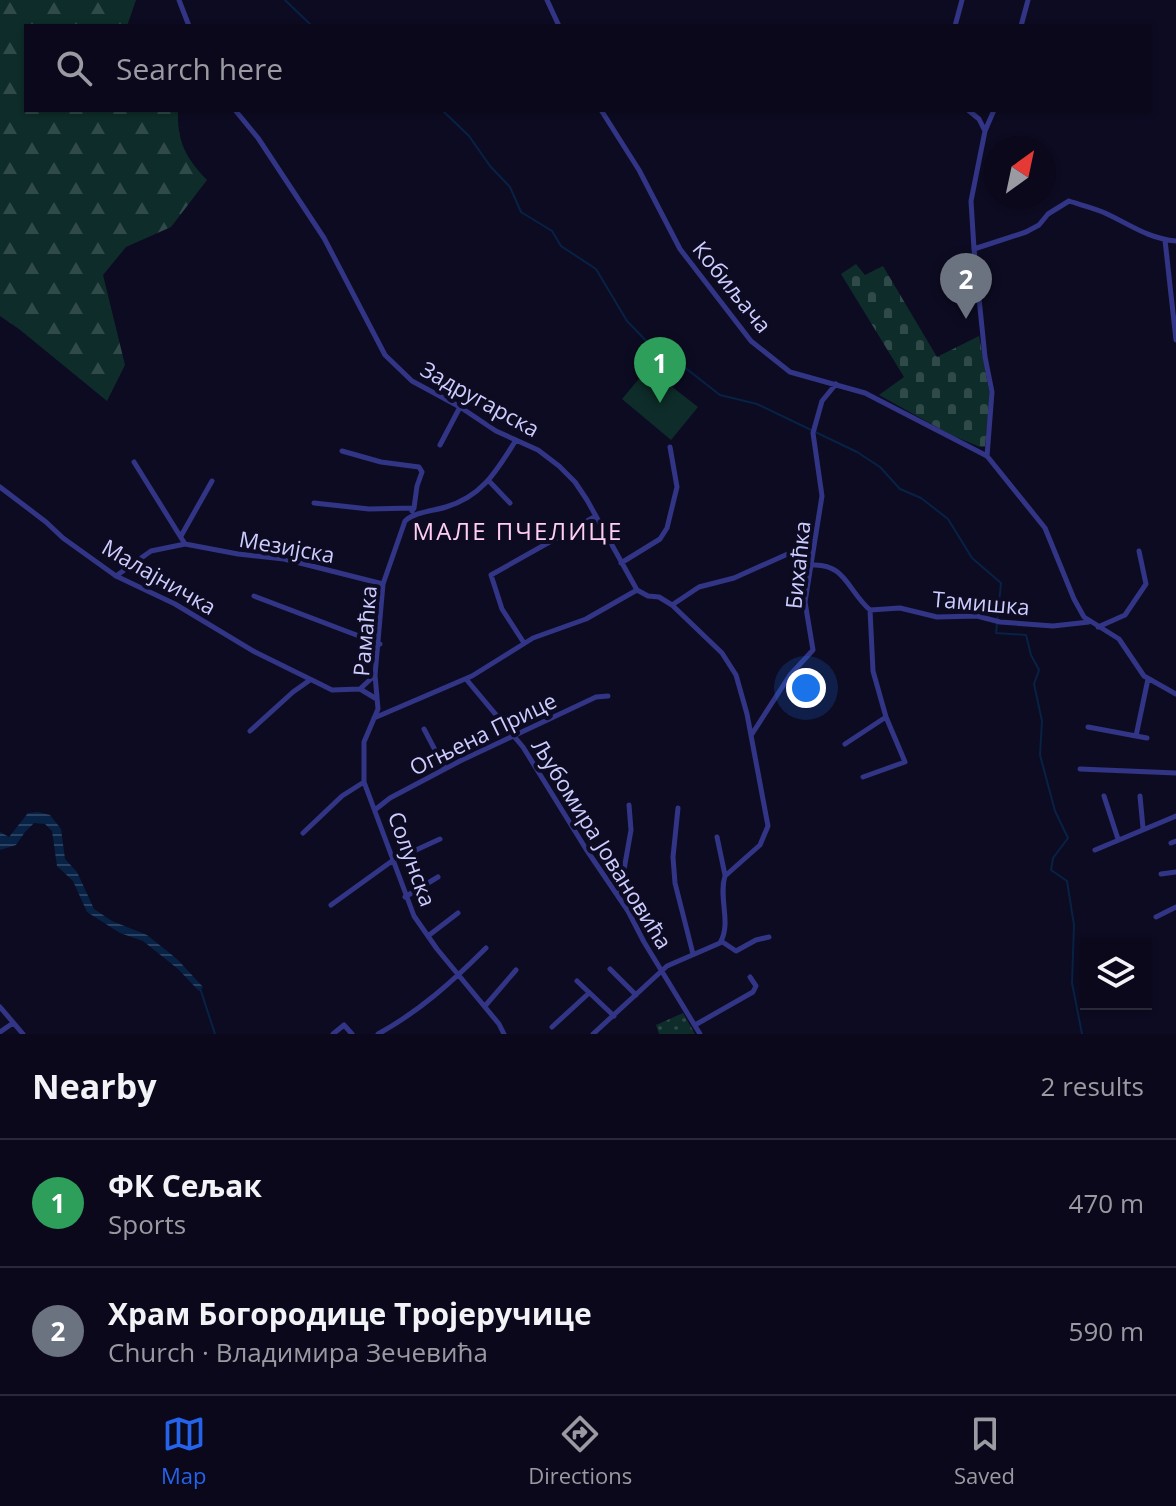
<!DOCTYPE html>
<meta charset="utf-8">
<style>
:root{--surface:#0a081a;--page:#181627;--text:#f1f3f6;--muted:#999aa2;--line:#2a2939;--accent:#2563eb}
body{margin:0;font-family:"Open Sans",sans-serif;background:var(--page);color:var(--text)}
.controls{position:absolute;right:24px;bottom:24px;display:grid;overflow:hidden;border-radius:0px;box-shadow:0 2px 6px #0004}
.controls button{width:72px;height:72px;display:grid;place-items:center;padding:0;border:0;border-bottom:2px solid var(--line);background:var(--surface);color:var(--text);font:40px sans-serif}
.compass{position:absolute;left:984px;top:136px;width:72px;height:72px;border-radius:50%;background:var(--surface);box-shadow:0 2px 6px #0004;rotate:33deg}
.you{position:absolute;left:806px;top:688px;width:28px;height:28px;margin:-20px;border:6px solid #fff;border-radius:50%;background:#1a73e8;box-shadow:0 0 0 12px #1a73e833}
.badge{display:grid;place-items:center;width:52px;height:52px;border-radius:50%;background:var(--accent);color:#fff;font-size:26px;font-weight:700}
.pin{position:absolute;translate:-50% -66px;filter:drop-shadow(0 2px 4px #0008)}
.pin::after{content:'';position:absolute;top:42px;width:28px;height:24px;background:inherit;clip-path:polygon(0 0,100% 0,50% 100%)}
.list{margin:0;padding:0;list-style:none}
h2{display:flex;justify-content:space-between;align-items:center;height:104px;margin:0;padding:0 32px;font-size:34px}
h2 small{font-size:26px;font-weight:400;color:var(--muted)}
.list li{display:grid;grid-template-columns:52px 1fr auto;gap:24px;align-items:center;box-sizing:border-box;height:128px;padding:0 32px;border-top:2px solid var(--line)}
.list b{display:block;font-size:30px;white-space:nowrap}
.list p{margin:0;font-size:26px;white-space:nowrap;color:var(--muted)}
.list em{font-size:26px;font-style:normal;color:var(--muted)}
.icon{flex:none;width:44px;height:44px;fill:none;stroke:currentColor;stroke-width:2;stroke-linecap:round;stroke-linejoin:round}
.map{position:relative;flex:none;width:1176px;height:1034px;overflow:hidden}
.search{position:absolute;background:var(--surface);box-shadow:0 2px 6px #0004;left:24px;right:24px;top:24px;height:88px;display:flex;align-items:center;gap:20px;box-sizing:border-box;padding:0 28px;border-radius:0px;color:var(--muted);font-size:30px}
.sheet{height:360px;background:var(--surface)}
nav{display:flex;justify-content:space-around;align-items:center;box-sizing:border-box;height:112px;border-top:2px solid var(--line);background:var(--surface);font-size:22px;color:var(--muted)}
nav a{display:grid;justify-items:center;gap:4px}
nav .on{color:var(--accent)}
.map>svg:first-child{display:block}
</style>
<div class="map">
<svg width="1176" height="1034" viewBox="0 0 1176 1034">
<defs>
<pattern id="grass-dots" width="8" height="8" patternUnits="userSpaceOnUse" patternTransform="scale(2)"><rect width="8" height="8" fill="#0e2c29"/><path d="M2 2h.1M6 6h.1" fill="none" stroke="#304949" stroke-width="1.8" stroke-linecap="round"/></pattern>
<pattern id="forest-firs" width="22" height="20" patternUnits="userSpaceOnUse" patternTransform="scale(2)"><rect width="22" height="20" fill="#0e2c29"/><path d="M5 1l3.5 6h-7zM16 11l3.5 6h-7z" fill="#304949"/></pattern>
<pattern id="cemetery-stones" width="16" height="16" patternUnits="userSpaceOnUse" patternTransform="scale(2)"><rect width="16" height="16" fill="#0e2c29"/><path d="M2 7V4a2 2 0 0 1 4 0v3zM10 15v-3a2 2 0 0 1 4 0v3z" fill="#304949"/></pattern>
<pattern id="water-rules" width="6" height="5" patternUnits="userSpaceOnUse" patternTransform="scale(2)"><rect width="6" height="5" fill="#072245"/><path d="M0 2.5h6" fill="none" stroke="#2a4161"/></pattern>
</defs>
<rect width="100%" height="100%" fill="#0d0b22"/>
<path fill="url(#grass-dots)" d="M683 1013 695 1034H659L656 1025Z"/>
<path fill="url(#forest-firs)" d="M0 0H136L127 26H26V110H178C177 141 185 157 207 180L171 227 126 247 103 275 125 365 107 401 19 329 0 316Z"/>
<path fill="url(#cemetery-stones)" d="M856 264 865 275 883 266 937 357 979 336 990 396 985 447H980L951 435 879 395 904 377 841 274Z"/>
<path fill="#0e2c29" d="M648 368 698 407 671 440 622 399Z"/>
<path fill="url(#water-rules)" d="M38 812 50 815 61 829 65 859 77 872 94 909 112 921 147 935 177 959 203 987 199 991 178 969 143 941 120 933 87 912 73 881 57 866 52 831 45 824 34 823 25 832 16 845 0 850V832L9 837 28 813Z"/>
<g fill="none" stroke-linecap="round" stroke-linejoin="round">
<path stroke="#072245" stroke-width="2" d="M285 0 312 26
M442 110 469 136 490 166 510 187 521 212 552 231 561 246 596 269 627 321 654 349 688 370 720 395 757 404 857 452 880 467 900 489 921 498 948 519 972 558 1001 583 996 633 1026 635 1031 655 1039 670 1034 684 1042 721 1040 755 1055 811 1068 838 1053 858 1051 870 1067 881 1074 925 1072 983 1082 1034
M200 988 215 1034"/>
<path stroke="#323585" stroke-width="5" d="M179 0 189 26
M547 0 559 26
M955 26 962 0
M1021 26 1028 0
M235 110 258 138 324 238 385 355 412 381 460 407 496 431 538 450 559 466 575 482 587 500 637 590 648 596 659 597 672 605 722 653 736 675 747 714 768 826 760 845 725 876C718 898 732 923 720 943L667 966 593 1034
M601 110 639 170 680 249 751 341 790 372 865 393 987 456 1045 528 1074 599 1084 617 1119 639 1144 676 1176 694
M968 110 979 119 985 131
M1165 240 1176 340
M974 249 1026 232 1039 225 1048 214 1069 201C1081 205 1094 208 1105 213 1129 224 1149 239 1176 241
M440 445 460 407
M342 451 381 462 419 467 422 472 417 486 414 508
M987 456 992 392 985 357 974 249 971 201 985 131 994 110
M134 462 185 544
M489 481 510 503
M0 487 46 522 63 538 116 576 175 604 255 652 320 684 332 690 360 689 375 698
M314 503 369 509 414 508 412 511
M181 536 212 481
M621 563 660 539 667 528 677 487 670 447
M812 565C845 563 848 591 870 610L873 671 886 717 905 762 863 777
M116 576 151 551 185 544 238 554 284 559 383 584
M254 596 380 644
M672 605 699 587 734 578 790 553 796 552 811 564
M870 610 900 608 937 617 977 616 1000 622 1053 626 1089 622
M1098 627 1125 615 1146 584 1139 551
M524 643 502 609 491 575 596 516
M466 679 523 747 586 849 628 911 644 942 700 1034
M360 689 375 675
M374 718 472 676 533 638 586 619 637 590
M1088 727 1136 736
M424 729 445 769
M250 731 293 692 310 680
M752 734 790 675 813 650 805 602 822 496 813 433 822 401 836 384
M1147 738 1136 736 1148 679
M845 744 886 717
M1080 769 1176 773
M1104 796 1118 839
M1140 796 1143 828
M678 808 673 857 675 883 693 954
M376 809 390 798 460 761 596 697 608 696
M303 833 342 796 364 782
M717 837 725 875
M1171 843 1176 841
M1095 850 1176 816
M1161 874 1176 872
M405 897 438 877
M619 898 631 830 629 805
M331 905 392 861 440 839
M1156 917 1176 907
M428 936 458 913
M721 941 736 951 756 940 769 937
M610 969 636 995
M577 981 614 1016
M485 1006 516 970
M0 1007 23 1034
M695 1025 753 992 756 986 750 977
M552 1027 589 993
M0 1032 13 1023
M333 1034 344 1025 352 1034
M378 1034C420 1011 453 981 486 948
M504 1034 499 1024 437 949 414 916 364 782V742L378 709 375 675 383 584 405 521C415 512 433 511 446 507 483 496 497 470 516 440"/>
</g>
<g text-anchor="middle" stroke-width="8" stroke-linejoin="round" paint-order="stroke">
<g font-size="22" fill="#cdccff" stroke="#0d0b22">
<text transform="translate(732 287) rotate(51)" y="8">Кобиљача</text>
<text transform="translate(480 399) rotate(29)" y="8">Задругарска</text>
<text transform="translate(287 547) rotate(10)" y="8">Мезијска</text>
<text transform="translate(798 565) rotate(-84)" y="8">Бихаћка</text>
<text transform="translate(159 577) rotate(30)" y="8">Малајничка</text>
<text transform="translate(981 603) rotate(5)" y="8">Тамишка</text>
<text transform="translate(365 631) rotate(-85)" y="8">Рамаћка</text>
<text transform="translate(483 734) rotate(-26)" y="8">Огњена Прице</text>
<text transform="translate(602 844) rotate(58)" y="8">Љубомира Јовановића</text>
<text transform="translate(412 859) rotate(70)" y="8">Солунска</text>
</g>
<g font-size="24" letter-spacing="2" fill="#ffcef1" stroke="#0d0b22">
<text x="518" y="540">МАЛЕ ПЧЕЛИЦЕ</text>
</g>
</g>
</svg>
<div class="controls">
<button><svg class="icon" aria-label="layers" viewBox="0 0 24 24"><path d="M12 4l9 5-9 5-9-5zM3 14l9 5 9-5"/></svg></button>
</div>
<svg class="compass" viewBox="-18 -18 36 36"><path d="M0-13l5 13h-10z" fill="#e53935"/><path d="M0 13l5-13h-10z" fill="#999aa2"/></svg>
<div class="you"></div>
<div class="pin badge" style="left:660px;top:403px;background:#2e9e5b">1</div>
<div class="pin badge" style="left:966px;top:319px;background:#6b7280">2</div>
<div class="search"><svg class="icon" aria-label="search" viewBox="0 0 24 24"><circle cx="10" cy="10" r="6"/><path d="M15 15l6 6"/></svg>Search here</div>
</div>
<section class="sheet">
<h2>Nearby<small>2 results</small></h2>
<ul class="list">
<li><span class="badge" style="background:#2e9e5b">1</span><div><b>ФК Сељак</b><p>Sports</p></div><em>470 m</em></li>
<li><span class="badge" style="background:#6b7280">2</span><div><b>Храм Богородице Тројеручице</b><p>Church · Владимира Зечевића</p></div><em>590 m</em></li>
</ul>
</section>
<nav>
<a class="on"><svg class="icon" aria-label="map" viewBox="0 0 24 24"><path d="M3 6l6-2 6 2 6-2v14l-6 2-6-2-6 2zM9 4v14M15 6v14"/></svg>Map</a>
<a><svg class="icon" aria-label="directions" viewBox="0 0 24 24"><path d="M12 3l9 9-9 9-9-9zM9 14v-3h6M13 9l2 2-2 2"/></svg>Directions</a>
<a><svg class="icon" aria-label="saved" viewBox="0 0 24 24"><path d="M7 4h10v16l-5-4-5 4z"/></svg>Saved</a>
</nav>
